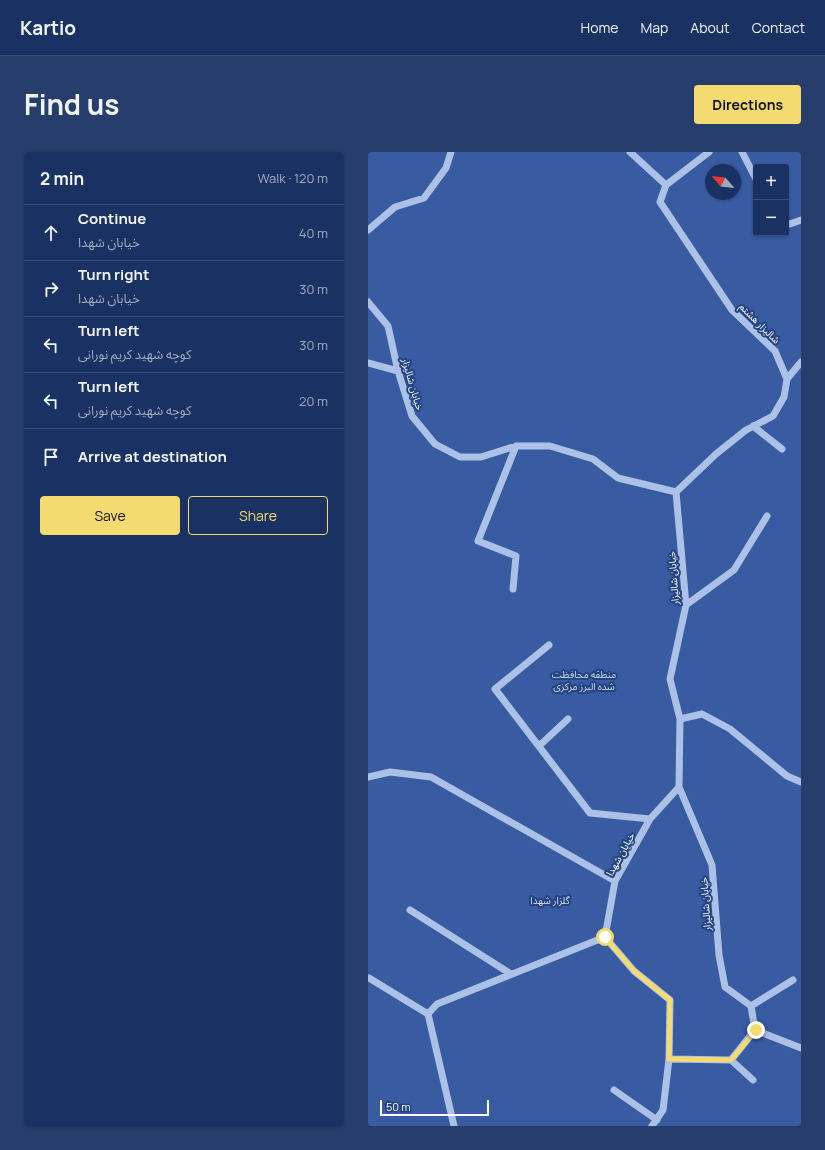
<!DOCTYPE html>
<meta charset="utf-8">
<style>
:root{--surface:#1a3263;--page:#273e6c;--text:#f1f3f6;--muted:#9faabe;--line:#384d78;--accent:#f3db6f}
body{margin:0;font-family:Manrope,"Noto Sans Arabic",sans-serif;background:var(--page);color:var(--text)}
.controls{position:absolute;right:12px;top:12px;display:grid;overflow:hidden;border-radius:4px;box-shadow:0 1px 3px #0004}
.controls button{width:36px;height:36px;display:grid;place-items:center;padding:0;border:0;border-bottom:1px solid var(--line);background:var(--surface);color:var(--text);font:20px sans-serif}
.compass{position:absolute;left:337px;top:12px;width:36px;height:36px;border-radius:50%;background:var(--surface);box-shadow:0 1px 3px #0004;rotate:298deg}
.scale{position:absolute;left:12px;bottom:10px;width:109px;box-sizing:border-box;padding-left:4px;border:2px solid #fff;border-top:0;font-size:11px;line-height:14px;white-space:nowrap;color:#fff;-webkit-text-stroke:3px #234384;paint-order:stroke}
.stop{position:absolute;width:12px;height:12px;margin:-9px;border:3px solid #f3db6f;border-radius:50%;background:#fff}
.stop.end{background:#f3db6f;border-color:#fff;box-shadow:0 1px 4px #0008}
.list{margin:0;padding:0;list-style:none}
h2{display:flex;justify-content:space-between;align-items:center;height:52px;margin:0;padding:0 16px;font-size:17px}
h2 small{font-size:13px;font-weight:400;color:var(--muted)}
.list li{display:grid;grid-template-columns:26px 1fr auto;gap:12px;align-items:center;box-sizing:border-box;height:56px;padding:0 16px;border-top:1px solid var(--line)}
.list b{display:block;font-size:15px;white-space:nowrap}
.list p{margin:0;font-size:13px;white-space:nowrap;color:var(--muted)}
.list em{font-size:13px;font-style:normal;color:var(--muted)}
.actions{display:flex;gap:8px;padding:12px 16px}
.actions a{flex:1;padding:9px 0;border:1px solid var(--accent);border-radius:4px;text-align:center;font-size:14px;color:var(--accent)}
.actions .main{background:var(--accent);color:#111}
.icon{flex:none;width:22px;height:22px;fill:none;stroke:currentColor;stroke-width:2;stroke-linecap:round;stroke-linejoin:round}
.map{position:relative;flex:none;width:433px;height:974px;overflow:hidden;border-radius:4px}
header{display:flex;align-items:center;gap:24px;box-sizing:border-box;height:56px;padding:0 20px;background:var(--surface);border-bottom:1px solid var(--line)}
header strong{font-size:19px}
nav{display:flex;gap:22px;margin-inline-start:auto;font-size:14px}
.intro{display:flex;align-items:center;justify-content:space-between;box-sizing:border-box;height:96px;padding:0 24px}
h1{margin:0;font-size:28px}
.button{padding:10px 18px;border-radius:4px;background:var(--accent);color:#111;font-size:14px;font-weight:700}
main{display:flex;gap:24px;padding:0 24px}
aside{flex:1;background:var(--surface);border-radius:4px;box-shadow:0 1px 3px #0004}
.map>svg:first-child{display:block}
</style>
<header>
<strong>Kartio</strong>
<nav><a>Home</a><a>Map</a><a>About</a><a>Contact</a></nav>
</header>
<div class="intro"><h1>Find us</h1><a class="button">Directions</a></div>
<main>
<aside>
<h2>2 min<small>Walk · 120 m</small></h2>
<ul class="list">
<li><svg class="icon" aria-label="ahead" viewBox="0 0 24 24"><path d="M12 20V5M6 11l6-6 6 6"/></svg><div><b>Continue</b><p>خیابان شهدا</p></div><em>40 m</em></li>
<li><svg class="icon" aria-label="right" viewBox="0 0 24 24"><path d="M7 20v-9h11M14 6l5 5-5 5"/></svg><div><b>Turn right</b><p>خیابان شهدا</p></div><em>30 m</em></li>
<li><svg class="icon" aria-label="left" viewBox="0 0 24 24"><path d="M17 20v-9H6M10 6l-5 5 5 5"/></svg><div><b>Turn left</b><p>کوچه شهید کریم نورانی</p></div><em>30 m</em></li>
<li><svg class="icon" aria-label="left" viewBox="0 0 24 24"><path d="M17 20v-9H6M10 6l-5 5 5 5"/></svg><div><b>Turn left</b><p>کوچه شهید کریم نورانی</p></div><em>20 m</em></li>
<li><svg class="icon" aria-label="arrive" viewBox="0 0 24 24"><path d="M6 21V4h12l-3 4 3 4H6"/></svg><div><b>Arrive at destination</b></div></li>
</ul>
<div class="actions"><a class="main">Save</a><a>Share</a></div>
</aside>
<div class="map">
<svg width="433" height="974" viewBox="0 0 433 974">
<rect width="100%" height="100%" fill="#234384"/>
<path fill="#385ba1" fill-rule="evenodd" d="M0 0H433V974H0ZM388 15H418V81H388ZM343 18H367V42H343Z"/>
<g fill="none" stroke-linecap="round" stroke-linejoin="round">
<path stroke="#acc1e8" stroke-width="7" d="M262 0 298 33
M374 0 388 27
M298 33 292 50 364 158 407 199 419 227 416 245 405 264 378 278 348 302 308 340
M298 33 341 0
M418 71 422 72 433 68
M0 78 27 55 56 46 78 16 83 0
M0 150 20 174 30 219 44 264 67 292 92 305H113L148 294H182L225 307 250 326 308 340 318 453 302 527 312 567 311 635 344 713 351 803 357 835 383 854 387 878 433 896
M0 211 30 219
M419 227 433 210
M385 274 414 297
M145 437 148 404 110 389 148 294
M318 453 366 418 399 364
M181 493 127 537 222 661 282 667
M312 567 334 562 362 577 419 624 433 630
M171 594 200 567
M0 625 22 620 63 625 247 729
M42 758 143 822
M1 826 60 862 69 852 237 785
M383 854 425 828
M60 862 86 974
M301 907 363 908 387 878
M363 908 385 928
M246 938 289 968
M284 974 295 958 301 907 302 848 266 819 237 785 247 729 282 667 311 635"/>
</g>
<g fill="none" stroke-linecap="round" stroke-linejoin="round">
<path stroke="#f3db6f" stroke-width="5" d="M237 785 266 819 302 848 301 907 363 908 388 878"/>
</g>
<g text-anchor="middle" stroke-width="4" stroke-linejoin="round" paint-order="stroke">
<g font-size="10" fill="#fff" stroke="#234384">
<text transform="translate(392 171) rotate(45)" y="4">شالیزار هشتم</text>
<text transform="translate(45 232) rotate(74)" y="4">خیابان شالیزار</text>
<text transform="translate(305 426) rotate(-94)" y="4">خیابان شالیزار</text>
<text transform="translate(252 702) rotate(-61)" y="4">خیابان شهدا</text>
<text transform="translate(337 752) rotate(-94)" y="4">خیابان شالیزار</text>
</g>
<g font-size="10" fill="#d0ddf6" stroke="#234384">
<text x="216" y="526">منطقه محافظت<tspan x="216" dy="12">شده البرز مرکزی</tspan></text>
<text x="182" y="752">گلزار شهدا</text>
</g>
</g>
</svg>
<div class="controls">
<button>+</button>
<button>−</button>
</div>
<svg class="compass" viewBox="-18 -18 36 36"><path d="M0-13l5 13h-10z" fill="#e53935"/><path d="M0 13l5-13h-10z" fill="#9faabe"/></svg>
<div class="scale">50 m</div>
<div class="stop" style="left:237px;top:785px"></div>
<div class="stop end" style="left:388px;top:878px"></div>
</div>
</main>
